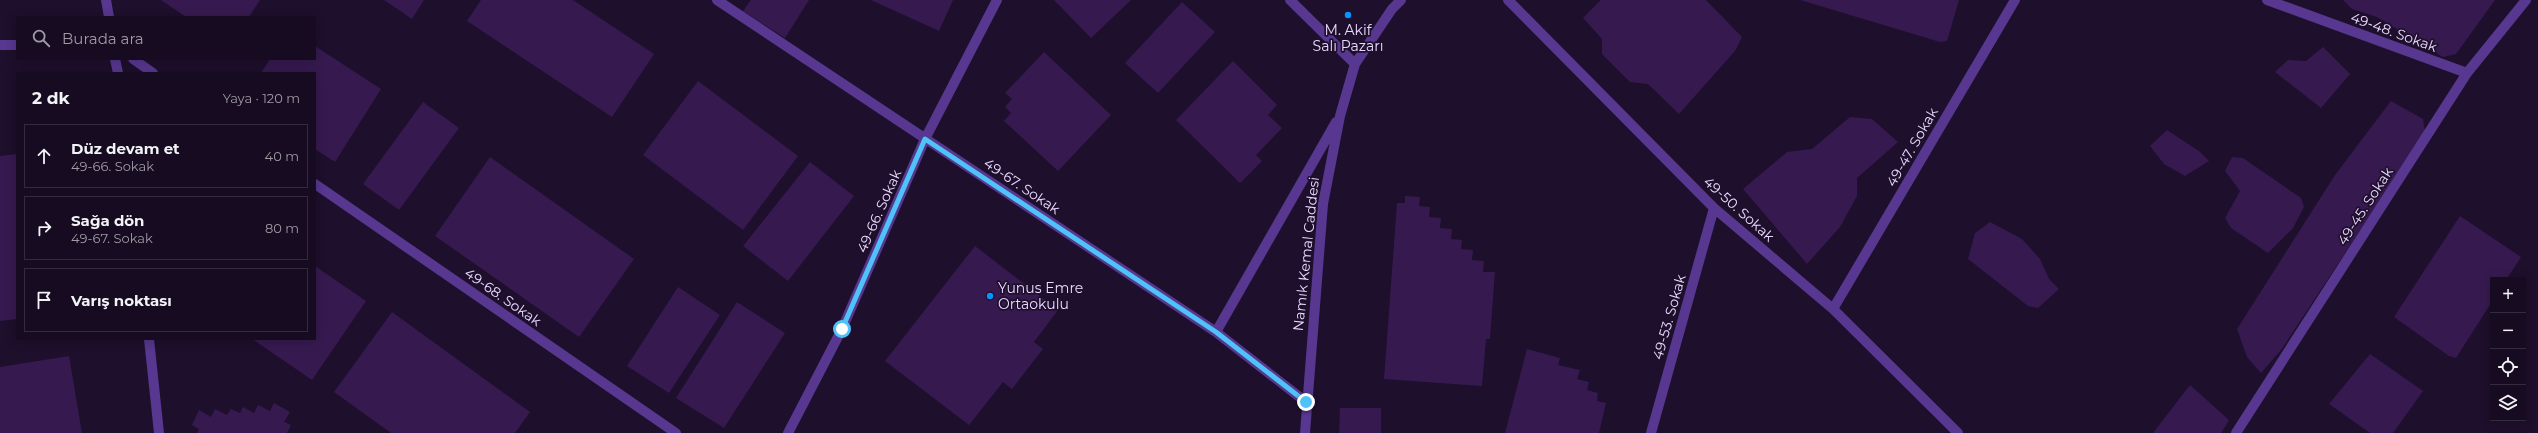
<!DOCTYPE html>
<html lang="tr">
<meta charset="utf-8">
<style>
:root{--surface:#160b21;--page:#23192e;--text:#f1f3f6;--muted:#9e9ba5;--line:#352b3f}
body{margin:0;font-family:Montserrat,sans-serif;background:var(--page);color:var(--text)}
.controls{position:absolute;right:12px;bottom:12px;display:grid;overflow:hidden;border-radius:0px;box-shadow:0 2px 10px #0003}
.controls button{width:36px;height:36px;display:grid;place-items:center;padding:0;border:0;border-bottom:1px solid var(--line);background:var(--surface);color:var(--text);font:20px sans-serif}
.stop{position:absolute;width:12px;height:12px;margin:-9px;border:3px solid #4fc3f7;border-radius:50%;background:#fff}
.stop.end{background:#4fc3f7;border-color:#fff;box-shadow:0 1px 4px #0008}
.list{margin:0;padding:0;list-style:none}
h2{display:flex;justify-content:space-between;align-items:center;height:52px;margin:0;padding:0 16px;font-size:17px}
h2 small{font-size:13px;font-weight:400;color:var(--muted)}
.list li{display:grid;grid-template-columns:26px 1fr auto;gap:12px;align-items:center;box-sizing:border-box;height:64px;margin:0 8px 8px;padding:0 8px;border:1px solid var(--line);border-radius:0px}
.list b{display:block;font-size:15px;white-space:nowrap}
.list p{margin:0;font-size:13px;white-space:nowrap;color:var(--muted)}
.list em{font-size:13px;font-style:normal;color:var(--muted)}
.icon{flex:none;width:22px;height:22px;fill:none;stroke:currentColor;stroke-width:2;stroke-linecap:round;stroke-linejoin:round}
.map{position:relative;flex:none;width:2538px;height:433px;overflow:hidden}
.search{position:absolute;background:var(--surface);box-shadow:0 2px 10px #0003;left:16px;top:16px;width:300px;height:44px;display:flex;align-items:center;gap:10px;box-sizing:border-box;padding:0 14px;border-radius:0px;color:var(--muted);font-size:15px}
.panel{position:absolute;background:var(--surface);box-shadow:0 2px 10px #0003;left:16px;top:72px;width:300px;height:268px;border-radius:0px}
.map>svg:first-child{display:block}
</style>
<div class="map">
<svg width="2538" height="433" viewBox="0 0 2538 433">
<rect width="100%" height="100%" fill="#1e0f2c"/>
<path fill="#361a4f" d="M161 0H260L249 17H186Z
M384 0H424L412 19Z
M481 0H573L654 54 612 117 467 21Z
M751 0H809L785 38 743 11Z
M871 0H953L939 31Z
M1054 0H1131L1091 38Z
M1601 0H1706L1742 37 1735 51 1679 114 1648 84 1630 82 1602 54V39L1583 18Z
M1800 0H1959L1947 41 1940 42Z
M2343 0H2495L2456 54 2443 57 2377 17 2352 9Z
M1182 2 1215 32 1158 93 1125 63Z
M315 46 381 89 335 162 315 149V73H261L270 59H315Z
M2323 47 2350 74 2321 108 2275 72 2288 60 2306 61Z
M1044 52 1111 115 1058 171 1004 121 1011 113 1005 107 1012 99 1005 93Z
M1233 61 1277 105 1268 115 1282 128 1256 155 1262 161 1240 183 1176 120Z
M698 81 798 156 743 230 643 155Z
M2391 101 2423 119 2425 132 2281 350 2261 373 2247 357 2237 329 2335 175Z
M423 102 459 128 399 210 363 184Z
M1850 117 1872 119 1898 142 1857 178V196L1840 227 1807 264 1743 189 1787 152 1812 149Z
M2167 130 2199 151 2209 161 2185 176 2164 164 2150 146Z
M17 154V319L0 321V156Z
M490 157 634 259 579 337 435 236Z
M2232 157 2243 158 2301 198 2304 207 2293 228 2268 253 2231 228 2225 218 2240 191 2225 171Z
M810 162 854 196 788 281 743 246Z
M1405 196 1420 197 1419 206 1430 207 1429 217 1441 218 1440 228 1452 229 1451 239 1462 240 1461 249 1473 250 1472 260 1484 261 1483 272H1495L1490 339H1486L1482 386 1384 379 1397 203H1405Z
M2460 216 2521 257 2506 280H2493V300L2456 358 2449 356 2394 317Z
M1990 222 2022 239 2040 259 2049 279 2059 289 2038 308 2028 306 1968 259 1975 233Z
M975 246 1058 310 1034 342 1043 349 1012 389 1003 382 969 425 885 361Z
M315 266 366 301 312 380 252 339H315Z
M678 287 720 315 669 393 627 366Z
M737 302 785 333 724 428 676 398Z
M392 312 530 412 515 433H391L334 392Z
M1527 349 1560 358 1558 365 1580 370 1577 379 1589 382 1587 390 1598 393 1597 401 1606 403 1599 433H1505Z
M2370 354 2423 391 2393 433H2370L2329 404Z
M69 356 82 433H0V367Z
M2190 385 2229 420 2221 433H2153Z
M274 403 290 412 284 422 291 425 287 433H197L199 429 192 425 199 410 211 417 215 409 227 415 231 409 240 413 243 407 254 413 258 405 270 411Z
M1340 408H1381V433H1339Z"/>
<g fill="none" stroke-linecap="round" stroke-linejoin="round">
<path stroke="#57378f" stroke-width="10" d="M106 0 109 17
M717 0 1216 332 1306 402
M1290 0 1355 64
M1508 0 1714 208 1833 309 1958 433
M2267 0 2467 73
M0 45H17
M115 59 118 73
M133 59 153 73
M315 184 676 433
M1833 309 2015 0
M1216 332 1336 122
M149 339 159 433
M788 433 842 329 925 139 997 0
M1305 433 1323 204 1340 116 1355 64 1392 9 1401 0
M1651 433 1714 208
M2236 433 2467 73 2526 0"/>
</g>
<g fill="none" stroke-linecap="round" stroke-linejoin="round">
<path stroke="#4fc3f7" stroke-width="5" d="M842 329 925 139 1216 332 1306 402"/>
</g>
<g fill="#0694ff" stroke="#1e0f2c" stroke-width="1.5">
<circle cx="1348" cy="15" r="4"/>
<circle cx="990" cy="296" r="4"/>
</g>
<g text-anchor="middle" stroke-width="3.5" stroke-linejoin="round" paint-order="stroke">
<g font-size="14" fill="#ebdaff" stroke="#1e0f2c">
<text x="1348" y="35">M. Akif<tspan x="1348" dy="16">Salı Pazarı</tspan></text>
<text x="998" y="293" text-anchor="start">Yunus Emre<tspan x="998" dy="16">Ortaokulu</tspan></text>
</g>
<g font-size="14" fill="#ebdaff" stroke="#1e0f2c">
<text transform="translate(2394 32) rotate(20)" y="5">49-48. Sokak</text>
<text transform="translate(1912 147) rotate(-60)" y="5">49-47. Sokak</text>
<text transform="translate(1022 186) rotate(34)" y="5">49-67. Sokak</text>
<text transform="translate(2365 206) rotate(-57)" y="5">49-45. Sokak</text>
<text transform="translate(1739 209) rotate(42)" y="5">49-50. Sokak</text>
<text transform="translate(879 211) rotate(-66)" y="5">49-66. Sokak</text>
<text transform="translate(1306 254) rotate(-84)" y="5">Namık Kemal Caddesi</text>
<text transform="translate(503 297) rotate(35)" y="5">49-68. Sokak</text>
<text transform="translate(1669 317) rotate(-74)" y="5">49-53. Sokak</text>
</g>
</g>
</svg>
<div class="controls">
<button>+</button>
<button>−</button>
<button><svg class="icon" aria-label="locate" viewBox="0 0 24 24"><circle cx="12" cy="12" r="6"/><path d="M12 2v4M12 18v4M2 12h4M18 12h4"/></svg></button>
<button><svg class="icon" aria-label="layers" viewBox="0 0 24 24"><path d="M12 4l9 5-9 5-9-5zM3 14l9 5 9-5"/></svg></button>
</div>
<div class="stop" style="left:842px;top:329px"></div>
<div class="stop end" style="left:1306px;top:402px"></div>
<div class="search"><svg class="icon" aria-label="search" viewBox="0 0 24 24"><circle cx="10" cy="10" r="6"/><path d="M15 15l6 6"/></svg>Burada ara</div>
<section class="panel">
<h2>2 dk<small>Yaya · 120 m</small></h2>
<ul class="list">
<li><svg class="icon" aria-label="ahead" viewBox="0 0 24 24"><path d="M12 20V5M6 11l6-6 6 6"/></svg><div><b>Düz devam et</b><p>49-66. Sokak</p></div><em>40 m</em></li>
<li><svg class="icon" aria-label="right" viewBox="0 0 24 24"><path d="M7 20v-9h11M14 6l5 5-5 5"/></svg><div><b>Sağa dön</b><p>49-67. Sokak</p></div><em>80 m</em></li>
<li><svg class="icon" aria-label="arrive" viewBox="0 0 24 24"><path d="M6 21V4h12l-3 4 3 4H6"/></svg><div><b>Varış noktası</b></div></li>
</ul>
</section>
</div>
